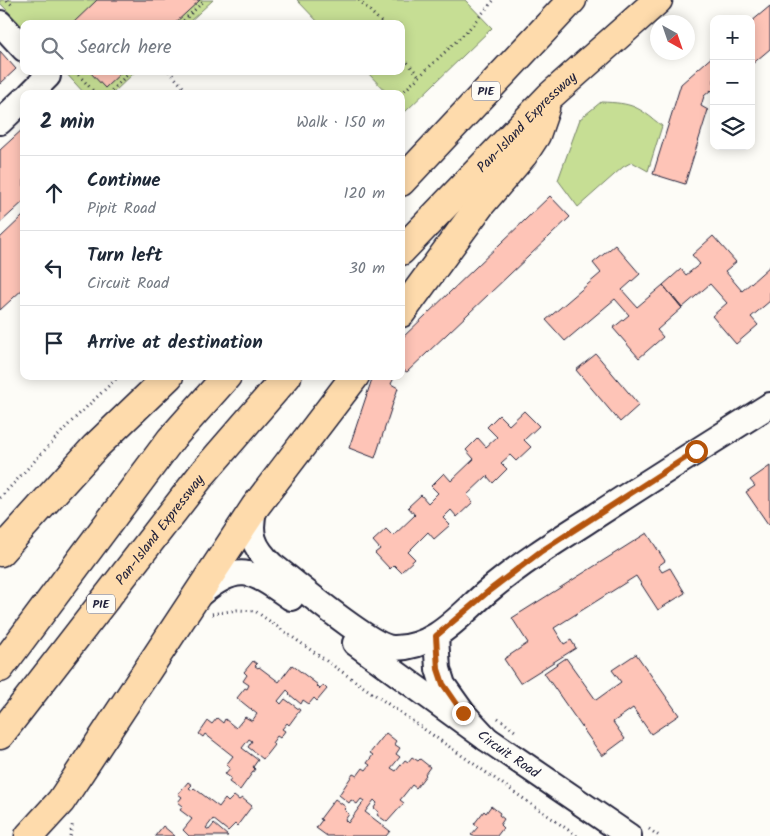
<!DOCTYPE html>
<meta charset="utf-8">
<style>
:root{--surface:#fff;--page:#f2f2f3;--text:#1f2937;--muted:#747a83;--line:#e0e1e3}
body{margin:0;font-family:Kalam,sans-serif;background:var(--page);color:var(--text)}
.controls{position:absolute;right:15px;top:15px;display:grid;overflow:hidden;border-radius:10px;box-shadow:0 2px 12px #0003}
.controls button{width:45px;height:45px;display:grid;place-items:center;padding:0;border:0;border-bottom:1px solid var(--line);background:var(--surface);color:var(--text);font:25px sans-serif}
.compass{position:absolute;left:650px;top:15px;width:45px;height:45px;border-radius:50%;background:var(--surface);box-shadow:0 2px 12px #0003;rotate:140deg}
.stop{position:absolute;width:15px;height:15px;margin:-11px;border:4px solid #b45309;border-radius:50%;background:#fff}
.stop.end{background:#b45309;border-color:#fff;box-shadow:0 1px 5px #0008}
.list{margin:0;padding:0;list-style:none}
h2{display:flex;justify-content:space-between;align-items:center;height:65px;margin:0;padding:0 20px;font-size:21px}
h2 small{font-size:16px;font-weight:400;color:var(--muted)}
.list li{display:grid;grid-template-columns:32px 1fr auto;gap:15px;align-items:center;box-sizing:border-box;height:75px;padding:0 20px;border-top:1px solid var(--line)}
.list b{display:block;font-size:19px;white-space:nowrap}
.list p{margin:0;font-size:16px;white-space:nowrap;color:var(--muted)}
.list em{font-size:16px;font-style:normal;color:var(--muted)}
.icon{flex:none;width:28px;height:28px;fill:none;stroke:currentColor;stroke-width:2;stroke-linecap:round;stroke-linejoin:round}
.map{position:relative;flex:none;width:770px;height:836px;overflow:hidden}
.search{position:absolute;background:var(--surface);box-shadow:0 2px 12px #0003;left:20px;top:20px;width:385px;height:55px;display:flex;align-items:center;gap:12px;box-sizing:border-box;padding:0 18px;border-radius:10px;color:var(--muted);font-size:19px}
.panel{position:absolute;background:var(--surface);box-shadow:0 2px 12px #0003;left:20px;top:90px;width:385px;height:290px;border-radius:10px}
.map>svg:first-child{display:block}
</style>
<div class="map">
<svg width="770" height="836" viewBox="0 0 770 836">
<rect width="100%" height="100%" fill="#fdfcf7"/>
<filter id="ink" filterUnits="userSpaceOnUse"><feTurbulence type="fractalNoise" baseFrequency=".02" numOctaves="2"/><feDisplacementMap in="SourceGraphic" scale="10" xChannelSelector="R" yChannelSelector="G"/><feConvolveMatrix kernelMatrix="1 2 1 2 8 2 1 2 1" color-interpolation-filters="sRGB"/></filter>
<g filter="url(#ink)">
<path fill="#c6de94" stroke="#748068" d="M0 0H213L187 24H24V28L0 3Z
M297 0H465L492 28 405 112 401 108V94H388L366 71H401V24H320Z
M64 71H136L112 94H85Z
M601 102C633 103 637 106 662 126L648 171 632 162 623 167 578 207 558 180 580 119Z"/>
<path fill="#fec4b7" stroke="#22223b" d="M97 0H200L174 24H72Z
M770 6V49L751 65V22Z
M0 51 16 69 0 84Z
M714 55V93L711 90 704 96 701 106 708 110 685 184 653 174 681 84Z
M89 71H123L105 88Z
M24 128V201L0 223V150Z
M550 196 570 217 407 372 401 369V339Z
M24 215V288L0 310V238Z
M713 236 736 262 725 271 742 291 770 266V301L751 317 758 325 736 344 712 316 727 303 710 284 682 308 663 285 681 269 686 275 700 264 692 255Z
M615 245 640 274 622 290 637 307 663 285 682 308 657 330 663 337 639 358 613 328 629 315 615 299 565 341 546 320 601 273 593 263Z
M596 354 639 405 620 422 576 370Z
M373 376H395L391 384 398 388 375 458 349 448Z
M524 411 539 426 524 440 531 447 516 461 510 455 501 463 507 469 493 483 487 476 467 495 473 502 457 517 451 510 443 518 450 525 434 539 428 532 408 552 415 559 401 572 394 565 390 569 375 553 380 549 373 541 386 529 393 536 415 515 408 507 421 495 428 503 438 493 431 486 444 473 451 481 474 459 466 450 478 438 486 447 497 437 487 427 499 415 509 425Z
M770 466V523L768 524 746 492 755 486 750 480Z
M647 533 665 561 658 566 662 572 670 568 685 593 658 610 636 576 554 628 564 644 571 640 576 648 520 683 504 659 528 643 512 618Z
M636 654 679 715 651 734 633 708 613 722 625 739 602 756 544 673 566 658 596 700 621 682 612 670Z
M253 661 257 664 255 666 258 668 259 667 279 682 292 665 318 685 317 686 320 689 323 685 327 689 317 701 314 698 309 704 303 700 301 704 289 694 290 693 287 690 278 701 281 704 285 699 300 710 289 725 287 723 282 729 285 731 280 738 277 736 272 743 274 745 263 759 248 747 252 741 249 739 242 748 258 760 253 767 255 769 240 790 229 782 231 778 225 774 230 768 226 765 233 756 205 734 203 737 199 734 208 721 212 724 217 718 223 723 225 719 236 728 245 717 252 721 257 714 237 698 245 688 247 689 249 685 243 681 247 675 244 672Z
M386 733 396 741 394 744 400 748 396 754 400 757 391 768 396 771 405 760 408 762 412 757 418 761 420 759 430 767 425 774 426 775 416 788 412 785 400 800 404 803 387 822 377 815 379 812 374 808 377 803 374 800 365 812 390 831 386 836H327L316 828 322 820 320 819 335 799 346 807 344 809 349 814 345 820 348 823 364 801 361 799 357 804 351 800 349 803 339 795 353 774 357 776 363 768 366 770 370 765 367 763 373 755 370 753Z
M188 782 192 785 189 788 192 790 194 788 219 807 225 799 228 802 234 796 239 800 242 798 252 806 237 826 235 824 228 831 213 819 206 828 209 830 214 824 228 836H189L183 830 192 819 180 810 183 806 178 802 182 797 178 794Z
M491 806 500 813 499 815 504 819 500 825 503 828 497 836H473L471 835 478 827 474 824 484 811 486 813Z
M163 826 175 836H155Z"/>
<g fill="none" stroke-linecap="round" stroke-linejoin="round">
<defs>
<g id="minor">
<path d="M0 23 24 49"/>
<path d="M30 94 48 76 44 71"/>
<path d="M0 122 24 99"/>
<path d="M255 507C248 533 253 547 272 565 295 582 370 647 393 648 434 649 460 615 488 591 521 563 558 540 594 517 652 479 711 442 770 405"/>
<path d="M200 594C240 561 252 571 291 598"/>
<path id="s1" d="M436 637 438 669 443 685 463 713 487 739 629 836"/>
<path d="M355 643 487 739"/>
</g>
<g id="highway">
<path d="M401 182 572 0"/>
<path id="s2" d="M401 251 550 96 658 0"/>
<path d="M401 313 481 204 523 155 536 135 545 109"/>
<path d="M0 552 95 447 169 376"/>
<path d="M0 668 171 439 227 376"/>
<path id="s3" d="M0 735 203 473 287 376"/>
<path d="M29 836 61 801 255 507 355 376"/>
</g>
</defs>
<use href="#minor" stroke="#22223b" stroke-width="28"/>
<use href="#highway" stroke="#22223b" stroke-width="31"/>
<path stroke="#22223b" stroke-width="3" stroke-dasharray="1 4" stroke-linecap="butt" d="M7 0 12 5
M359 0 383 24
M180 24 205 0
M401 55 419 76
M75 71 96 94
M169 71 189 94
M108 94 131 71
M401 94 467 31 494 0
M0 498 71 422 119 376
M212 614 237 610 255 611 577 836
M498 718 515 731
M649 829 659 836
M70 836 73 822"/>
<use href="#minor" stroke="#fdfcf7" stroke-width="24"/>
<use href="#highway" stroke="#fedbac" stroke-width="28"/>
</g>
</g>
<g fill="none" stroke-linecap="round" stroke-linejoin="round" filter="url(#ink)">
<path stroke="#b45309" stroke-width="6" d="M463 713 443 684 438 669 436 636 490 590 540 552 696 451"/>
</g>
<g text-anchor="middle" stroke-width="4" stroke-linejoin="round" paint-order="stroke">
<g fill="#fdfcf7" stroke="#646373" stroke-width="1">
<rect x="472" y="81.5" width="28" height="19" rx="4"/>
<rect x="87" y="594.5" width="28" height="19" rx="4"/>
</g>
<g font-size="12" font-weight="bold" fill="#22223b">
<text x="486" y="95">PIE</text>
<text x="101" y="608">PIE</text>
</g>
<g font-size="14" fill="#22223b" stroke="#fdfcf7">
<text dy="5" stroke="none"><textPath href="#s2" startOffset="180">Pan-Island Expressway</textPath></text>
<text dy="5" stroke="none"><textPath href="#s3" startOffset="260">Pan-Island Expressway</textPath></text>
<text dy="5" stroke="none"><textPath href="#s1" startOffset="145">Circuit Road</textPath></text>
</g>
</g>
</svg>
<div class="controls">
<button>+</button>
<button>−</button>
<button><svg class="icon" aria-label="layers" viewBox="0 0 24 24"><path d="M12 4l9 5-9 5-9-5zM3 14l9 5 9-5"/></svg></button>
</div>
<svg class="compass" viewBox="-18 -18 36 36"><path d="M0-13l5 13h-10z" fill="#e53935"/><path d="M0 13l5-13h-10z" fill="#747a83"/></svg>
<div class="stop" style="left:696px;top:451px"></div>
<div class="stop end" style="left:463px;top:713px"></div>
<div class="search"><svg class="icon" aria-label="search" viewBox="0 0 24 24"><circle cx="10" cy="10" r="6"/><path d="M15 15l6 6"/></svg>Search here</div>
<section class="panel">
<h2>2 min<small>Walk · 150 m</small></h2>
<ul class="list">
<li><svg class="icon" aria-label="ahead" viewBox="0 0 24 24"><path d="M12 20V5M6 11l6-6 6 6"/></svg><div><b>Continue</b><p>Pipit Road</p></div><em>120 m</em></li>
<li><svg class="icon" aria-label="left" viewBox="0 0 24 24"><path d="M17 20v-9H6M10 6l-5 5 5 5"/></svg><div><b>Turn left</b><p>Circuit Road</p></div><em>30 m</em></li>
<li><svg class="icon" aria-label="arrive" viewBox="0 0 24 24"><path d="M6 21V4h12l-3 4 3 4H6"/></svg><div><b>Arrive at destination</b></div></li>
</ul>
</section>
</div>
